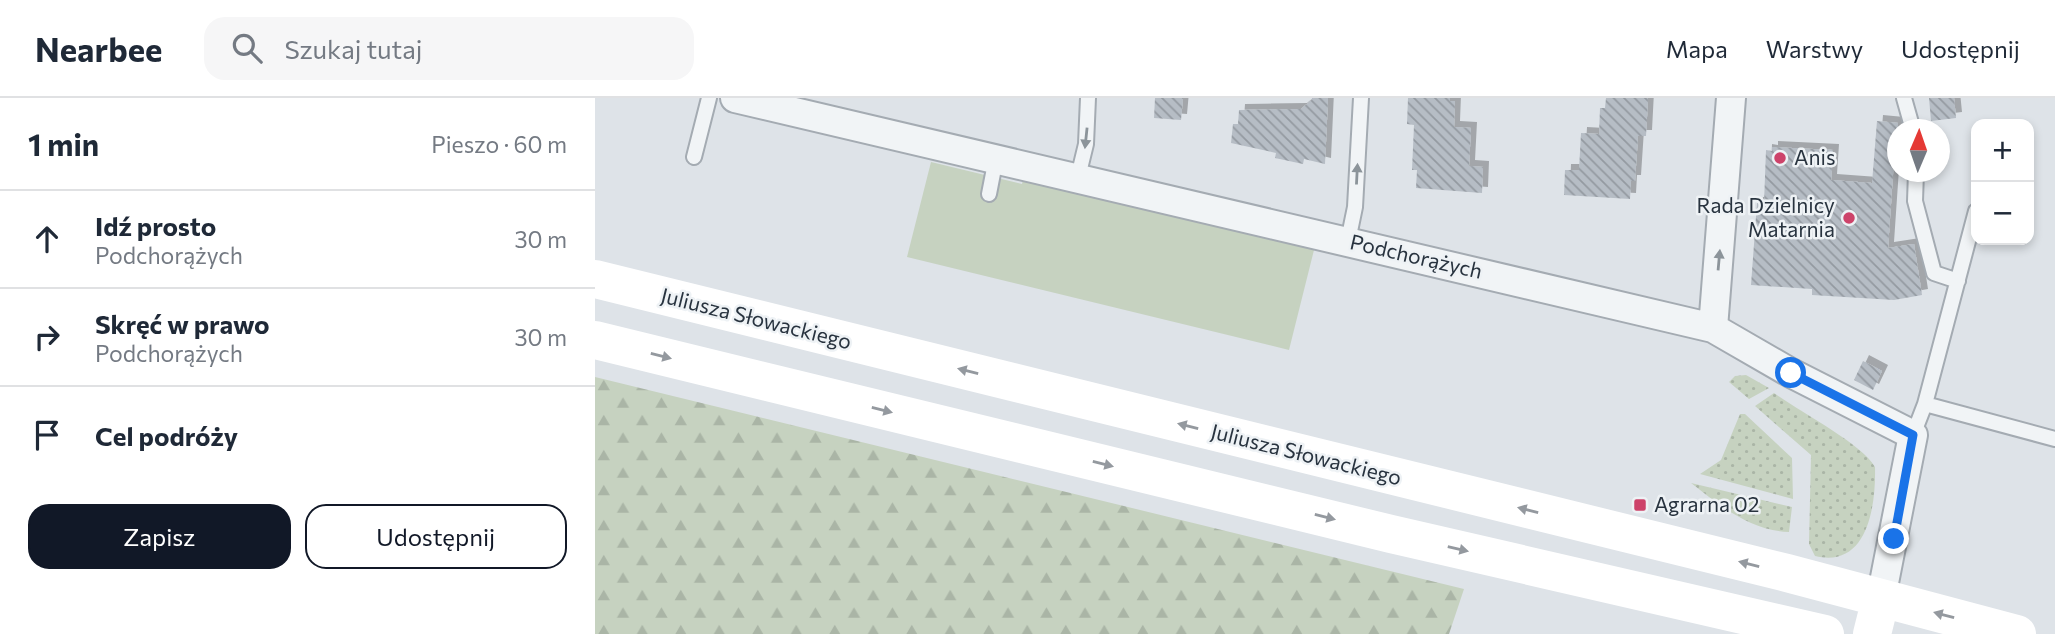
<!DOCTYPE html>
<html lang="pl">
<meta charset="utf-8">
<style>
:root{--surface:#fff;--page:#f6f6f7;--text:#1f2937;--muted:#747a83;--line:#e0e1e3;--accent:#111827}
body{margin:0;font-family:Commissioner,sans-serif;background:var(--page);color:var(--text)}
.controls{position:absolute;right:21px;top:21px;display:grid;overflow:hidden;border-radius:14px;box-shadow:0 4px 10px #0003}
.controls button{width:63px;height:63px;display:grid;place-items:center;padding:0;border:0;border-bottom:2px solid var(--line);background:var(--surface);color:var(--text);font:35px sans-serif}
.compass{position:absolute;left:1292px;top:21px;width:63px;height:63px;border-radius:50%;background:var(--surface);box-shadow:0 4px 10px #0003;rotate:2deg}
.stop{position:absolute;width:21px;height:21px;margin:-16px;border:5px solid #1a73e8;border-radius:50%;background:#fff}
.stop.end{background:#1a73e8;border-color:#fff;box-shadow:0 2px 7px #0008}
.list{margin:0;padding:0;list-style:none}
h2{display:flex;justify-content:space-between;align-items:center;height:91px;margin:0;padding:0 28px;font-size:30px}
h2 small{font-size:23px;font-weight:400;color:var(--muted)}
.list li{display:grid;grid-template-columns:46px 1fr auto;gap:21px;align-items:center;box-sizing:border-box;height:98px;padding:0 28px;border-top:2px solid var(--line)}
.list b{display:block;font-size:26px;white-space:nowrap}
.list p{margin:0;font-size:23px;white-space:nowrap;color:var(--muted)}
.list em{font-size:23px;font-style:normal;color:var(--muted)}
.actions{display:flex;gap:14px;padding:21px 28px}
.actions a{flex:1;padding:16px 0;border:2px solid var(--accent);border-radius:21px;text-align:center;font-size:24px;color:var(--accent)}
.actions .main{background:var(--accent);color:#fff}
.icon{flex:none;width:38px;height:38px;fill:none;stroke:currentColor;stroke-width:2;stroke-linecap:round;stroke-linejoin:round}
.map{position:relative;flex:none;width:1460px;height:536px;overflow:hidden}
header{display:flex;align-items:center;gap:42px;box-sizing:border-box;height:98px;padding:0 35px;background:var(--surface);border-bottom:2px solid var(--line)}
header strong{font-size:33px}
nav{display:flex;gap:38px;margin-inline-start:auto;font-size:24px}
.search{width:490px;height:63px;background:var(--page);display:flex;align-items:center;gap:18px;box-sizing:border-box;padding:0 24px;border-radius:21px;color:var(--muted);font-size:26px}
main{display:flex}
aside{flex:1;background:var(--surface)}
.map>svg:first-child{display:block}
</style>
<header>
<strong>Nearbee</strong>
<div class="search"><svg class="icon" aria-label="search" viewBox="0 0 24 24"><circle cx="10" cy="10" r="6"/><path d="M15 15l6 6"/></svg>Szukaj tutaj</div>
<nav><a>Mapa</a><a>Warstwy</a><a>Udostępnij</a></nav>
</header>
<main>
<aside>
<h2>1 min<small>Pieszo · 60 m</small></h2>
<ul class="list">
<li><svg class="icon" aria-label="ahead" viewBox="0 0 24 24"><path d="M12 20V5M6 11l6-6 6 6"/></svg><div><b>Idź prosto</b><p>Podchorążych</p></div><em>30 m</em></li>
<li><svg class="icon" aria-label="right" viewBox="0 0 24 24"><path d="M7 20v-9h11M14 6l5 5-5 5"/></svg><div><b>Skręć w prawo</b><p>Podchorążych</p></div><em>30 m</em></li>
<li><svg class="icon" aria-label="arrive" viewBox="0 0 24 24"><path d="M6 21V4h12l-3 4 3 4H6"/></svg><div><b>Cel podróży</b></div></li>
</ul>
<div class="actions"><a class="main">Zapisz</a><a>Udostępnij</a></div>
</aside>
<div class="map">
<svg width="1460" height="536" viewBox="0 0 1460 536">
<defs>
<pattern id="grass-dots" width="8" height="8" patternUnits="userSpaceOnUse" patternTransform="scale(1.75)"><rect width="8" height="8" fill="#c6d2c0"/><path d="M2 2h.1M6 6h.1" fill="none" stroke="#aab5a6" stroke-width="1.8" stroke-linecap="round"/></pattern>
<pattern id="forest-firs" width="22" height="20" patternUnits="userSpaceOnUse" patternTransform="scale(1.75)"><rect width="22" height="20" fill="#c6d2c0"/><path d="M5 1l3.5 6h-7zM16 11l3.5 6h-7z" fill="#aab5a6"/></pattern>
<pattern id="building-back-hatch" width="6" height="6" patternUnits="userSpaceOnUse" patternTransform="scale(1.75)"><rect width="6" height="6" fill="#b6bdc5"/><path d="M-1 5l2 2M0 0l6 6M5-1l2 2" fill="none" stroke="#949aa1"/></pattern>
<filter id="shadow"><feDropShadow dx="6" dy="-6" stdDeviation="0" flood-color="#0004"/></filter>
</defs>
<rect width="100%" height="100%" fill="#dee3e8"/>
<path fill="url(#grass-dots)" d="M1151 277 1174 290 1154 301 1134 284 1140 278Z
M1179 295C1206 315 1266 345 1280 369 1281 407 1273 471 1220 458L1214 446 1216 357 1160 308Z
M1145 316H1150L1197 360 1198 401 1105 376 1126 362Z
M1096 385 1197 409 1194 434C1156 433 1124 407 1096 385Z"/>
<path fill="url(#forest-firs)" d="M0 279 869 491 854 536H0Z"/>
<path fill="#c6d2c0" d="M336 64 427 86 428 81 720 148 694 252 312 159Z"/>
<path fill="url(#building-back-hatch)" filter="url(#shadow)" d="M560 0H588L586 22 559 20Z
M719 0H733L730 66 709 61 708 66 680 60 681 55 636 45 638 26H643L644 12 706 11Z
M813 0H855V3H860L859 29 876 30 874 68 888 69 887 95 821 90 822 72H817L819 27 812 26Z
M1011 0H1053L1051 38H1043L1040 83H1036L1035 101 969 97 970 72H984L986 35 1004 36 1005 10H1010Z
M1334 0H1359L1361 20 1336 23Z
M1282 23 1303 25V62H1299L1293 150 1319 146 1327 197 1299 202 1217 197V191L1156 187 1162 105H1169L1171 52 1177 53V49L1238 52 1236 82 1277 85Z
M1268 263 1287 273 1278 292 1259 282Z"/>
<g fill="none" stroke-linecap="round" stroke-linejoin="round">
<defs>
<path id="lane" d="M1309 0 1318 32
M99 59 114 0
M1321 74 1320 103 1339 175 1363 183
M483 79 491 46 493 0
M394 96 401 60
M753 143 760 109 766 0
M1330 306 1460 341
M1318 337 1330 306 1381 113"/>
<path id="street" d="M140 0 1118 230 1196 275 1318 337 1286 500
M1118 230 1136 0"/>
</defs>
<use href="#lane" stroke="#a4abb2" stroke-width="18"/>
<use href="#street" stroke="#a4abb2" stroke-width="32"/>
<use href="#lane" stroke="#f1f4f6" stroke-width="14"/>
<use href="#street" stroke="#f1f4f6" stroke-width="28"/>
<path stroke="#fff" stroke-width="38" d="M0 181 1192 475 1422 536
M0 242 796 436 1230 536
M1277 536 1286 500"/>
</g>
<defs><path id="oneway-solid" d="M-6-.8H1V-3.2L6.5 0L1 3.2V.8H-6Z" transform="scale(1.75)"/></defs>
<g fill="#8c949a">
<use href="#oneway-solid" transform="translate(491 40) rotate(96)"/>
<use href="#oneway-solid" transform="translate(762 76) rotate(-87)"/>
<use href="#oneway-solid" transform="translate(1124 162) rotate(-85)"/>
</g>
<g fill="#94999f">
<use href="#oneway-solid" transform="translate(66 258) rotate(14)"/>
<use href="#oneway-solid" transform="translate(373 273) rotate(-166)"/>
<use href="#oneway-solid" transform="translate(287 312) rotate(14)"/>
<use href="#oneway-solid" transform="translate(593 328) rotate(-166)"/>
<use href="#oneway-solid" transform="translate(508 366) rotate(14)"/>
<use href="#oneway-solid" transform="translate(933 412) rotate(-166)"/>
<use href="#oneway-solid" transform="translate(730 419) rotate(14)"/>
<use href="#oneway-solid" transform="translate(863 451) rotate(13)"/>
<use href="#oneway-solid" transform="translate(1154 466) rotate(-166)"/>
<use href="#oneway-solid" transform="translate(1349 517) rotate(-165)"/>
</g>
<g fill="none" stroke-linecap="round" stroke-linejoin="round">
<path stroke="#1a73e8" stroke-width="9" d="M1196 275 1318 337 1299 441"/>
</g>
<g fill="#cd436a" stroke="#eef2f5" stroke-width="2.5">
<circle cx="1185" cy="60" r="7"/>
<circle cx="1254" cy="120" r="7"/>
<rect x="1038" y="400" width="14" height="14" rx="3.5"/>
</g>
<g text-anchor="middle" stroke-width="5" stroke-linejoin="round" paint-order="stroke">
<g font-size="21" fill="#28333f" stroke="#eef2f5" text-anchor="start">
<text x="1199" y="67">Anis</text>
<text x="1240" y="115" text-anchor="end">Rada Dzielnicy<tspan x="1240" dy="24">Matarnia</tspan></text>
<text x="1059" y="414">Agrarna 02</text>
</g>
<g font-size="21" fill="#28333f" stroke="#eef2f5">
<text transform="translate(821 159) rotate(13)" y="7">Podchorążych</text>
<text transform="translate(161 221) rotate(14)" y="7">Juliusza Słowackiego</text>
<text transform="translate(711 357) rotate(14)" y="7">Juliusza Słowackiego</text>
</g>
</g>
</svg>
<div class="controls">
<button>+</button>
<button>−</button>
</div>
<svg class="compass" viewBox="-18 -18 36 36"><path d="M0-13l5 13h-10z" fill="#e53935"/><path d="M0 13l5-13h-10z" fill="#747a83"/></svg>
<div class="stop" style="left:1196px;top:275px"></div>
<div class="stop end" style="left:1299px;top:441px"></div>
</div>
</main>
